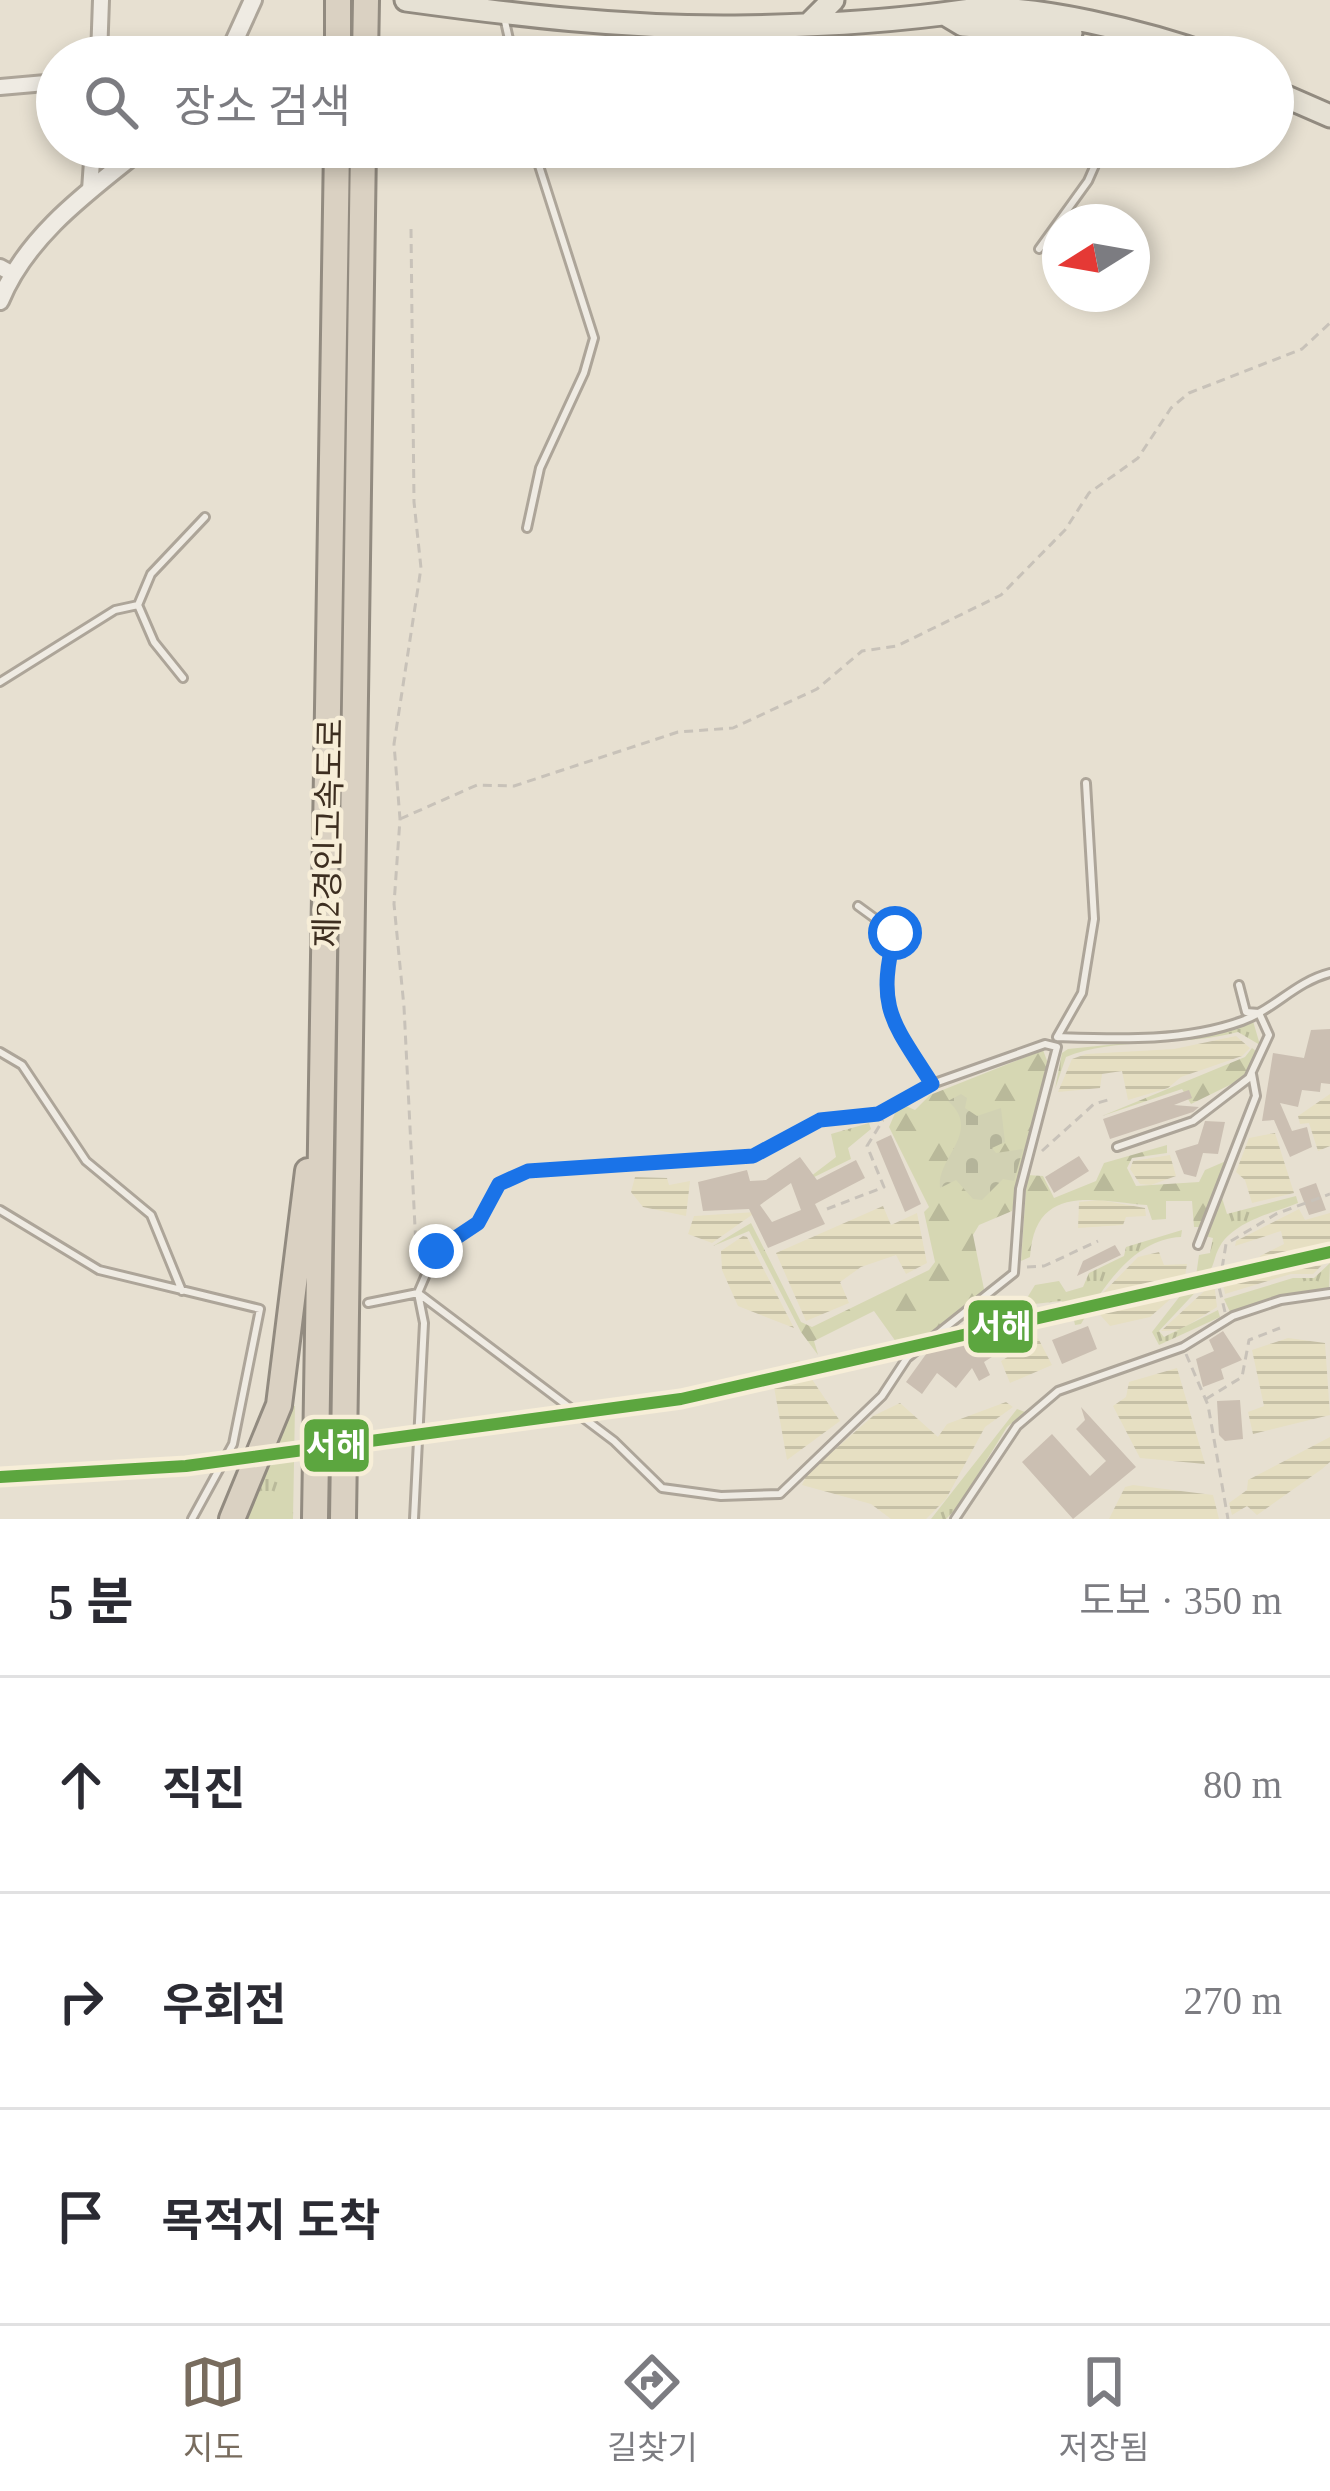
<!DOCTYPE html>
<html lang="ko">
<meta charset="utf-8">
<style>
:root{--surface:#fff;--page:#f7f7f7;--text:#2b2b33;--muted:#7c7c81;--line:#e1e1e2;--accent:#786c5e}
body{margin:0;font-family:"Times New Roman","Noto Sans KR",serif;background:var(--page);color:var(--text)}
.compass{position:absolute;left:1042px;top:204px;width:108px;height:108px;border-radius:50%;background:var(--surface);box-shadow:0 6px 18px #0003;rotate:259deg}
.stop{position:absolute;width:36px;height:36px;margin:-27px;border:9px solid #1a73e8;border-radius:50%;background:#fff}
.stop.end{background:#1a73e8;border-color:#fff;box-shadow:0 3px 12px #0008}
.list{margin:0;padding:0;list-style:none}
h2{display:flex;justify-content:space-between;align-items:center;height:156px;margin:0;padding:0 48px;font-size:51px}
h2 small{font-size:39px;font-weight:400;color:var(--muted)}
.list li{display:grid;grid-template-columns:78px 1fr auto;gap:36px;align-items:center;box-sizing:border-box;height:216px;padding:0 48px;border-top:3px solid var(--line)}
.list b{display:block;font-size:45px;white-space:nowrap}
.list em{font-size:39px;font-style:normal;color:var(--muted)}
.icon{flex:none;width:66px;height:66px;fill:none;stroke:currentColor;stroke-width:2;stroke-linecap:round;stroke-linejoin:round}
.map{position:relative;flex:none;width:1330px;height:1519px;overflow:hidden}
.search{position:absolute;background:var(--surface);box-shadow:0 6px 18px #0003;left:36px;right:36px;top:36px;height:132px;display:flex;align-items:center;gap:30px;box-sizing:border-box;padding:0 42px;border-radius:66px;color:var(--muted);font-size:45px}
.sheet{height:804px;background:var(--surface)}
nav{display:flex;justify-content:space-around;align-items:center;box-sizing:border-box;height:168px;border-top:3px solid var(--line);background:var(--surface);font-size:33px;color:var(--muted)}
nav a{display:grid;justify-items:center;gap:6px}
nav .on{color:var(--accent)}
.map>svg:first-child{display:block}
</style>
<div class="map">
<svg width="1330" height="1519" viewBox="0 0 1330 1519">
<defs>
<pattern id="farmland-rules" width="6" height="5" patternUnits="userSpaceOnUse" patternTransform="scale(3)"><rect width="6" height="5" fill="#e6dfc2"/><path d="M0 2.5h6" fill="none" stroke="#c6c0a6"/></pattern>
<pattern id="grass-tufts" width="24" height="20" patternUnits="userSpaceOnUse" patternTransform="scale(3)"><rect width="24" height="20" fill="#d6d7b3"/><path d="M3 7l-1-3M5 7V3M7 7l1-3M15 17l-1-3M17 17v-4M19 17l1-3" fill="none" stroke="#b9b99a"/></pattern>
<pattern id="forest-firs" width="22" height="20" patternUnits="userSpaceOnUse" patternTransform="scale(3)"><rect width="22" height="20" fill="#d6d7b3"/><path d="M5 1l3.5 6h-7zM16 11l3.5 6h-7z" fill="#b9b99a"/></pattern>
<pattern id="cemetery-stones" width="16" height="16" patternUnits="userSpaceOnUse" patternTransform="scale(3)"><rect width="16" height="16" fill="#d1d1b3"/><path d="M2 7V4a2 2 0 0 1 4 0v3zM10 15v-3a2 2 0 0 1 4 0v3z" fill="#b4b49a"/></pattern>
</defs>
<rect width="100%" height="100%" fill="#e7e0d1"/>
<path fill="url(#farmland-rules)" d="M1236 1036 1250 1048 1242 1056 1181 1077 1168 1088 1128 1100 1122 1071 1102 1074 1100 1088 1058 1092 1072 1059 1086 1054 1174 1049Z
M1330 1094V1146L1318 1151 1309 1123 1300 1124 1298 1116Z
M1275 1133 1294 1193 1252 1203 1245 1180 1236 1172 1249 1138Z
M1170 1155 1176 1176 1151 1185 1140 1184 1130 1169 1133 1161Z
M635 1177 667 1178 669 1185 690 1181 686 1216 643 1207 631 1192Z
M1100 1200 1145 1208 1146 1216 1126 1217 1123 1225 1078 1228 1079 1202Z
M883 1206 891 1225 917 1213 927 1263 906 1274 896 1255 861 1267 840 1282 849 1303 806 1321 776 1253Z
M1299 1209 1305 1220 1330 1213V1257L1313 1274H1291L1225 1294 1223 1284 1261 1275 1260 1256 1284 1244 1281 1231 1235 1246 1236 1241Z
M756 1212 712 1243 688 1234 694 1216Z
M743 1236 747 1237 794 1328 738 1306 722 1270 721 1251Z
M1159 1252 1164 1265 1187 1264 1183 1288 1150 1317 1110 1326 1094 1308 1097 1299 1138 1257Z
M1214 1282 1217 1307 1180 1330 1161 1331Z
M1038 1338 1052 1365 1010 1383 1001 1361Z
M1288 1338 1325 1343 1330 1415 1253 1434 1248 1412 1264 1406 1252 1350Z
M799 1360 840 1421 787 1460 771 1370Z
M1177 1368 1205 1464 1140 1458 1113 1406 1126 1397 1129 1382Z
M1006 1402 1013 1407 985 1427 946 1499 926 1519H891L871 1504 802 1485 807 1474 873 1416 900 1403 938 1437 947 1424Z
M1330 1437V1462L1322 1469 1257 1515 1247 1506 1232 1515 1229 1503 1247 1490 1248 1480Z
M1133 1485 1213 1495 1219 1519H1109L1125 1487Z"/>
<path fill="url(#grass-tufts)" d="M1253 1021 1260 1045 1238 1032C1183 1047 1114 1037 1066 1057L1055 1089 1062 1053 1068 1049 1215 1034Z
M869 1123 871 1129 848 1148 851 1159 802 1183 836 1157 831 1134Z
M1296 1196 1298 1203C1273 1213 1235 1221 1220 1246 1212 1260 1216 1268 1202 1279L1196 1276 1199 1255 1210 1253 1213 1238 1205 1236 1222 1198 1227 1214Z
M1182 1230 1181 1237C1134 1239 1103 1287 1081 1324L1075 1325 1071 1306 1061 1301 1034 1304 1027 1298 1035 1285 1059 1281 1066 1292 1083 1287 1089 1273 1124 1256 1126 1247Z
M1330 1263 1329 1291 1230 1312 1224 1299 1293 1278H1314Z
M1194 1278 1204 1283 1159 1331 1164 1337 1218 1310 1220 1317 1159 1345 1152 1332Z
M288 1406H295L293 1519H242Z
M1017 1409 1025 1412 1007 1427 957 1508 946 1519H931Z"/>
<path fill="url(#forest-firs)" d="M1252 1048 1257 1052 1246 1077 1191 1104 1182 1089 1102 1116 1245 1057Z
M1043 1050 1049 1066 1012 1211 979 1225 973 1235 985 1294 904 1353 874 1311 814 1341 818 1355 801 1332 749 1231 713 1246 751 1223 801 1322 812 1327 929 1270 935 1262 924 1212 929 1207 889 1127 896 1111 906 1106 915 1110 930 1095Z
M1167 1145V1153L1132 1158 1127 1168 1136 1186 1199 1182 1205 1170 1226 1161 1200 1227H1194L1192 1201H1166V1219L1152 1220 1147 1205C1095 1201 1035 1182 1030 1257L1021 1261 1027 1175 1043 1176 1054 1198 1096 1181 1104 1163Z"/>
<path fill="url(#cemetery-stones)" d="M961 1094 967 1098 965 1108 977 1116 1001 1108 1005 1142 992 1148 996 1153 1023 1149 1014 1181 1003 1179 982 1200 973 1199 956 1180 940 1188C936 1158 983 1132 948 1101Z"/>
<path fill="#cbbfb2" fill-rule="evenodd" d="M1330 1029V1084L1321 1083 1320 1092 1302 1090 1298 1107 1280 1103 1292 1131 1307 1127 1312 1147 1290 1157 1274 1120 1262 1121 1273 1053 1304 1058 1311 1030Z
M1189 1090 1192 1098 1174 1105 1199 1107 1193 1112 1110 1139 1103 1119Z
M1205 1121 1225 1122 1218 1154 1203 1153 1196 1177 1184 1174 1175 1151 1198 1144Z
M891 1135 921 1204 905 1212 876 1142Z
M1079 1156 1089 1171 1054 1193 1045 1177Z
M800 1157 817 1180 856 1160 865 1178 815 1204 825 1224 768 1248 749 1209 703 1211 698 1182 747 1170 750 1181 766 1180ZM791 1183 801 1210 772 1222 760 1205Z
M1316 1183 1326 1210 1309 1215 1299 1189Z
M1115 1245 1121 1255 1077 1276 1083 1261Z
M992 1304 1017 1341 984 1362 990 1375 979 1381 972 1368 956 1388 937 1373 922 1394 906 1382 929 1350Z
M1088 1326 1097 1349 1062 1364 1052 1340Z
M1223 1331 1242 1360 1221 1369 1224 1379 1203 1387 1196 1359 1214 1351 1209 1340Z
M1240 1400 1243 1439 1225 1441 1219 1435 1217 1401Z
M1081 1407 1136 1467 1073 1519 1022 1462 1052 1434 1090 1476 1106 1461 1076 1429 1085 1420Z"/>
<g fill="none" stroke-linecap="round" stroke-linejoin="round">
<defs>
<path id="service" d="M504 17 513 57
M1122 57 1125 41
M1039 249 1088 181 1103 147
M527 528 540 468 584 373 594 338 533 147
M138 605 151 574 205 517
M0 682 115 610 138 605 154 642 183 678
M858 906 895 933C876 1008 892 1021 932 1084
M1057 1037C1118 1039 1184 1042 1242 1021 1275 1009 1295 982 1330 973
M1057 1037 1082 993 1094 919 1086 783
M0 1052 22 1065 86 1161 151 1215 182 1291
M1117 1147 1193 1121 1249 1078 1269 1035 1259 1013 1246 1012 1239 985
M0 1210 99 1270 260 1309 233 1444 192 1519
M1198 1245 1256 1096 1252 1074
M368 1303 418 1293 614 1441 662 1488 721 1496 780 1494 882 1396 907 1358 1014 1273 1020 1189 1057 1047 1045 1044 932 1084 878 1113 820 1120 753 1156 528 1171 499 1184 478 1223 436 1251 418 1293 424 1323 414 1519
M955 1519 1017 1426 1058 1391 1183 1347 1233 1316 1281 1300 1330 1293"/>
<path id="minor" d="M99 57 101 0
M0 87 57 82
M90 190 93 147
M0 267 11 273"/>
<path id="tertiary" d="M227 57 253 0
M0 301C27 235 89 191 144 147"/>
<path id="primary" d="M406 0C515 15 624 28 735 27 812 26 888 22 964 11 1027 1 1155 35 1215 57
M948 16 963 25 1071 33
M808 25 833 0
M1273 91 1330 116"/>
<path id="motorway" d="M338 57V0
M365 57 366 0
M232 1519 279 1405 308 1171
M315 1519 337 147
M343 1519 363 147"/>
</defs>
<use href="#service" stroke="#ada599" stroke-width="12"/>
<use href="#minor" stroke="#ada599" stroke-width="20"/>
<use href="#tertiary" stroke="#ada599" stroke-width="22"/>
<use href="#primary" stroke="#928b80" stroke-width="27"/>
<use href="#motorway" stroke="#928b80" stroke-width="30"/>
<path stroke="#c8c2b9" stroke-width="3" stroke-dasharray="9 6" stroke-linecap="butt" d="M411 229 414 502 421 568 394 744 400 819 394 904 404 1007 417 1267
M400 819 477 785 514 786 678 732 733 728 817 689 862 651 897 646 1001 595 1065 530 1089 493 1138 458 1171 408 1189 393 1302 349 1330 323
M1042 1151 1094 1104 1111 1099
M827 1209 884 1187 867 1146 883 1120
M1027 1267 1044 1266 1098 1241
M1225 1312 1219 1287 1226 1244 1276 1214 1330 1194
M1186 1354 1208 1405 1228 1519
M1206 1399 1242 1377 1249 1340 1280 1328"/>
<use href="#service" stroke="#efebe3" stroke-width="6"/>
<use href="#minor" stroke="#efebe3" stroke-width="14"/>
<use href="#tertiary" stroke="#efebe3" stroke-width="16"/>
<use href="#primary" stroke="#e6e1d4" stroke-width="21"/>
<use href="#motorway" stroke="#dad1c2" stroke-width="24"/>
<defs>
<path id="rail-1" d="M0 1477 186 1466 681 1399 1330 1252"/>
</defs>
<use href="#rail-1" stroke="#f7eed8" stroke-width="21"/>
<use href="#rail-1" stroke="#5ca63f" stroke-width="12"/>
</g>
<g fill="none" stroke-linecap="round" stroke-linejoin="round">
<path stroke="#1a73e8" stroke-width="15" d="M436 1251 478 1223 499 1184 528 1171 753 1156 820 1120 878 1114 932 1084C892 1021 876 1009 895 933"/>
</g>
<g text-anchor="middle" stroke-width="9" stroke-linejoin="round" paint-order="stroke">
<g font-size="33" fill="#3d2e20" stroke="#f7eed8">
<text transform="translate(328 833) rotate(-89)" y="12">제2경인고속도로</text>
</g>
</g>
<g stroke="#f7eed8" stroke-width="4.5">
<rect x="966" y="1298" width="69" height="57" rx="12" fill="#5ca63f"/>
<rect x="302" y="1417" width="69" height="57" rx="12" fill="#5ca63f"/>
</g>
<g font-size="33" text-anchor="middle" font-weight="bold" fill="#fff">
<text x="1001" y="1338">서해</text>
<text x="336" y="1457">서해</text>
</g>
</svg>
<svg class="compass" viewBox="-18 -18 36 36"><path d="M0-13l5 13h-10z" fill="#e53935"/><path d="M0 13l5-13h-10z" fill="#7c7c81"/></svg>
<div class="stop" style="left:895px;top:933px"></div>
<div class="stop end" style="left:436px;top:1251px"></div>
<div class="search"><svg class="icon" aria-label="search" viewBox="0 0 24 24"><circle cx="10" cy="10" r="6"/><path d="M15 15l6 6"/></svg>장소 검색</div>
</div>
<section class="sheet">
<h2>5 분<small>도보 · 350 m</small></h2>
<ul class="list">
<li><svg class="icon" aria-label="ahead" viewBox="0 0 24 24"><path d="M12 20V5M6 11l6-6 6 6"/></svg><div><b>직진</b></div><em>80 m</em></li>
<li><svg class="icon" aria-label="right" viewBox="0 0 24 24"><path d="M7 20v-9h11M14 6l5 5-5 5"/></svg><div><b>우회전</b></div><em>270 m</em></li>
<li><svg class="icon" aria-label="arrive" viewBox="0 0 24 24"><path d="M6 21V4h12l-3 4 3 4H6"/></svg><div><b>목적지 도착</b></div></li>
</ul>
</section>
<nav>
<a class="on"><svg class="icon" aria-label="map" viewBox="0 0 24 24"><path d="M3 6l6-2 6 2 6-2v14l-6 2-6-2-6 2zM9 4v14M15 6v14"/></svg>지도</a>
<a><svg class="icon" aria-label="directions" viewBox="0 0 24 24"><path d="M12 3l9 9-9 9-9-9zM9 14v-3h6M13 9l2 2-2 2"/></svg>길찾기</a>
<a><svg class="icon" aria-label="saved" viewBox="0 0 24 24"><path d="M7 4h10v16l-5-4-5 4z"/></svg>저장됨</a>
</nav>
